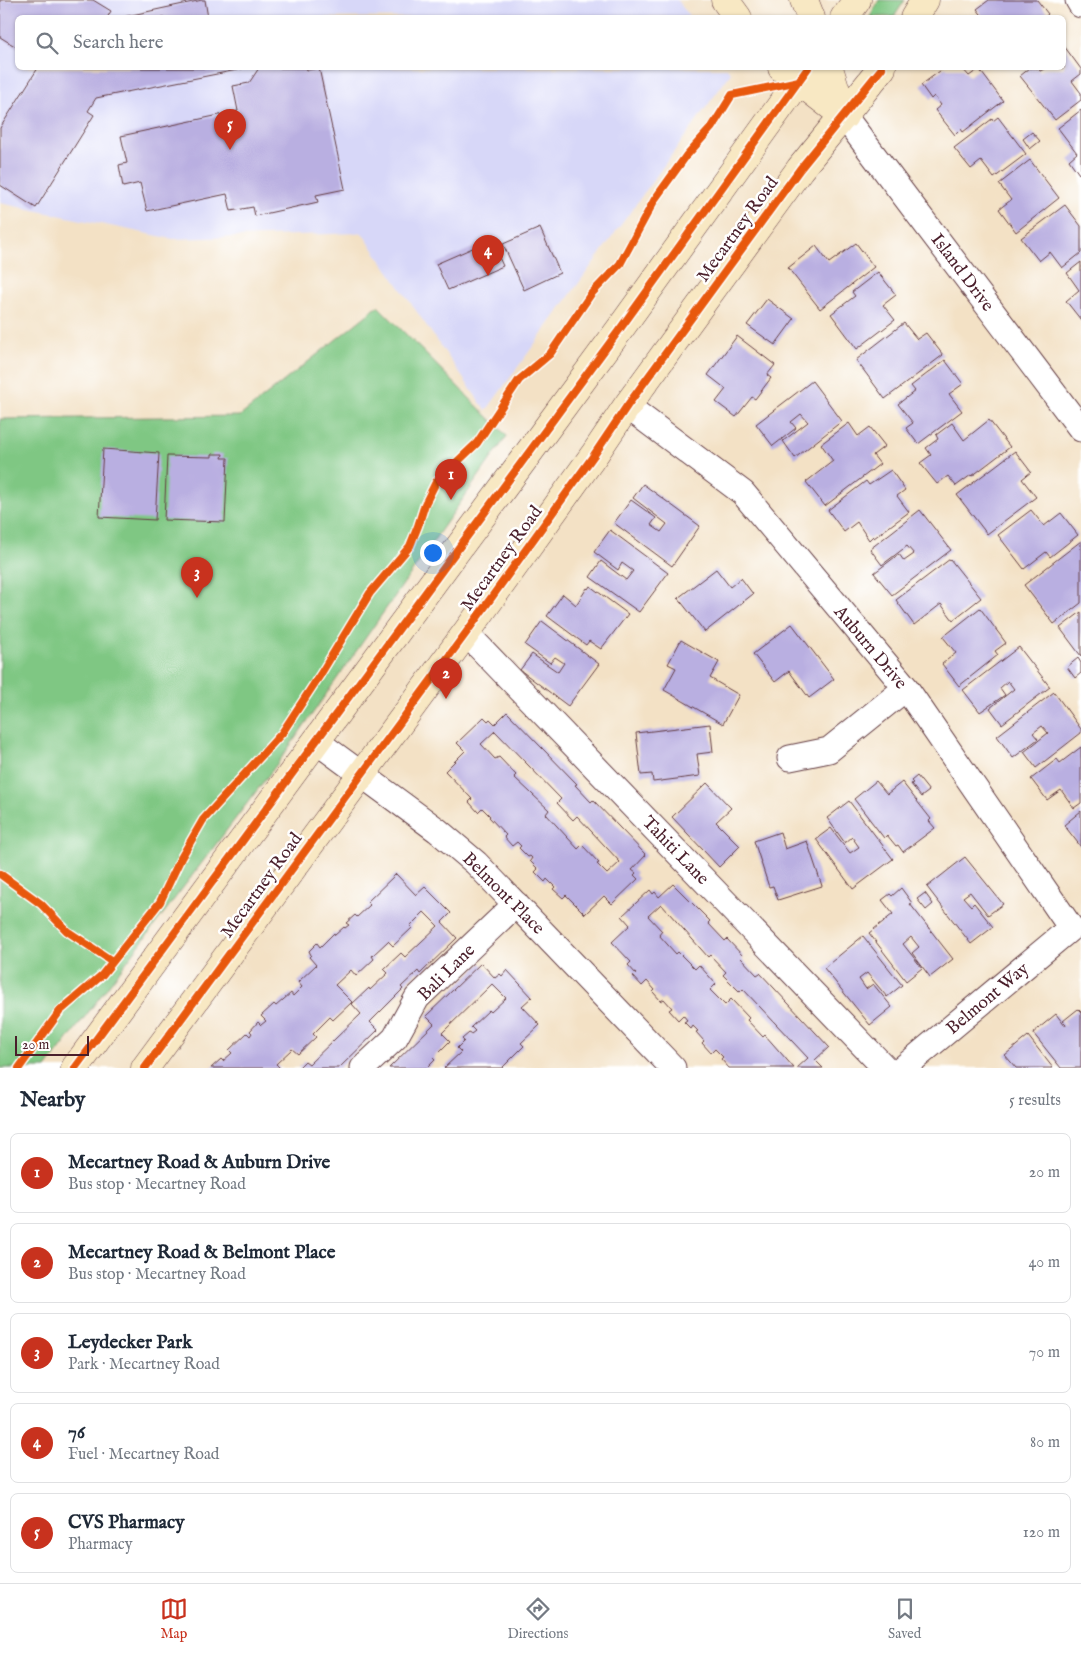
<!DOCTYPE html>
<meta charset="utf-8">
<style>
:root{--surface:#fff;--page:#f6f6f7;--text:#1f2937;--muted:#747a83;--line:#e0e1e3;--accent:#c8321e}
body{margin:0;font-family:"IM FELL English",serif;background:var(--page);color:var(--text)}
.scale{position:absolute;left:15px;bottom:12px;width:74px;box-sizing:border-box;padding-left:5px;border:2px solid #4a1f2b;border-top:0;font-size:14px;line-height:18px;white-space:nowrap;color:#4a1f2b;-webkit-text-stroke:4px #fff;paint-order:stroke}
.you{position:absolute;left:432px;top:552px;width:18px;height:18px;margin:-12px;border:4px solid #fff;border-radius:50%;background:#1a73e8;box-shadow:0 0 0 8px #1a73e833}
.badge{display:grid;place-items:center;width:32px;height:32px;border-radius:50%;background:var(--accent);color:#fff;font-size:16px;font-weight:700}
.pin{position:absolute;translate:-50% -41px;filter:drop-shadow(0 1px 2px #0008)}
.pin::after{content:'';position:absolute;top:26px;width:18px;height:15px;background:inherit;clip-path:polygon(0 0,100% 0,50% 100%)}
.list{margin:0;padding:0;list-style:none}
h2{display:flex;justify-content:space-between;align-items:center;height:65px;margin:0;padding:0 20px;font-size:21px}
h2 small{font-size:16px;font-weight:400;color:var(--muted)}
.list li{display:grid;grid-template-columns:32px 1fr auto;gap:15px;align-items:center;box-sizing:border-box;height:80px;margin:0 10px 10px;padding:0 10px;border:1px solid var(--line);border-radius:8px}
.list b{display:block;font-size:19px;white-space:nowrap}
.list p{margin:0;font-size:16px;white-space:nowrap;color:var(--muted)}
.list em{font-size:16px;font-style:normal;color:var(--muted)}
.icon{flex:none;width:28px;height:28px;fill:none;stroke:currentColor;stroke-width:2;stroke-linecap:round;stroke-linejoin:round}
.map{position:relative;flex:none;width:1081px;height:1068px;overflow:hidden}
.search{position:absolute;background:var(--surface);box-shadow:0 1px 4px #0004;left:15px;right:15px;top:15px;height:55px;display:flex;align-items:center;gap:12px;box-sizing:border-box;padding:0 18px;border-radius:8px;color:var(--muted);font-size:19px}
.sheet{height:515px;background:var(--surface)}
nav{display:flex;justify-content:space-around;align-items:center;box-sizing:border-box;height:70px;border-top:1px solid var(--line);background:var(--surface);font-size:14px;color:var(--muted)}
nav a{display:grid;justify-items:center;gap:2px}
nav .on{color:var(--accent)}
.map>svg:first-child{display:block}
</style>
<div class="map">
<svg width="1081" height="1068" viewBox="0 0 1081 1068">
<rect width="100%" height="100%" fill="#fff"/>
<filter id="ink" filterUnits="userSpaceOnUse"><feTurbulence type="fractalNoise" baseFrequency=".02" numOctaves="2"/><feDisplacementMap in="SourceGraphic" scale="10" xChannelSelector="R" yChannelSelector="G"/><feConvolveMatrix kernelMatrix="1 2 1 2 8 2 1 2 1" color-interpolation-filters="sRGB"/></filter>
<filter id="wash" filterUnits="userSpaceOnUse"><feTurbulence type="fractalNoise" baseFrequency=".0096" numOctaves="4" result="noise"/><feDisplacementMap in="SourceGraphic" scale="20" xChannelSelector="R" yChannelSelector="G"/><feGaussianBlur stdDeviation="1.12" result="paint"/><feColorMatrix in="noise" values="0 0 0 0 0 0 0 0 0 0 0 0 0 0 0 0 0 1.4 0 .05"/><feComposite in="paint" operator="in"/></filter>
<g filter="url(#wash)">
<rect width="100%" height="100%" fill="#f3e1c5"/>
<path fill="#d7d7f8" d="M0 0H677L690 17 18 18V68H727L731 73 486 411 362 233 173 239 0 203Z"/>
<path fill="#7fc783" stroke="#647357" d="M879 0H905L894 17H870Z
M378 306 507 436 280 760 46 1068H0V419L240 416Z"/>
<g id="blocks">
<path fill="#b9afe1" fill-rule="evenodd" d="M0 0H93L111 11 107 18H18V48L0 37Z
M202 0H205L208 18H118Z
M989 0H1037L1048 14 1044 18H984L977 9Z
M1064 46 1081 69V74L1072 81 1081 93V100L1055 120 1020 76 1030 68H1037L1040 71 1046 68H1064Z
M38 68H242V69L96 98 88 111 94 115 36 208 0 185V128Z
M259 68H304L308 70 319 68 345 189 316 195 318 202 255 216 253 207 231 211 227 194 147 211 140 183 123 187 119 165 127 163 121 136 238 111 233 86 249 83Z
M944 68H962L969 76 979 69 1003 101 963 132 961 129 955 135 935 110 941 105 934 96 931 99 921 85Z
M1081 110V172L1079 174 1069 160 1077 153 1058 128Z
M998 117 1026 154 994 178 981 161 971 169 954 148 992 119 993 121Z
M1032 132 1040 141 1030 149 1023 139Z
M1030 160 1059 198 1016 232 999 209 1011 200 999 184Z
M1065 205 1081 226V253L1062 268 1050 252 1039 261 1021 238Z
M540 228 560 273 524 290 503 244Z
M491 240 503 266 448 290 436 264Z
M856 243 874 267 820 309 788 268 816 246 829 263Z
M1081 262V320L1066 301 1079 290 1067 273Z
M878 272 896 295 883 305 895 320 857 349 831 314 855 296 852 292Z
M767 299 794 319 775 345 747 325Z
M904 323 917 339 926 333 943 355 885 399 856 360Z
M737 336 775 365 767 375 771 378 755 399 752 397 736 417 716 402 726 389 708 375Z
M945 360 963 384 949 394 962 411 918 444 906 428 913 423 898 404 915 391 911 386Z
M812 381 842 421 795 458 783 441 808 422 801 414 791 422 796 428 773 446 756 424Z
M989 420 1010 447 972 476 971 475 956 486 948 476 937 484 920 463 931 455 926 448 938 439 936 435 952 423 964 440Z
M849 423 858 436 870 427 885 446 873 455 880 464 825 506 806 482 833 461 821 444Z
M103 449 159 453 155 520 99 517Z
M1015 451 1031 472 1022 479 1036 497 987 534 957 495Z
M212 454H223L222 458H228L225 522 164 520 167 456 212 457Z
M891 470 905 490 897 496 909 512 874 538 873 536 869 540 857 522 844 532 828 510 866 481 869 485Z
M643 484 700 526 672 566 614 523 631 500 656 518 651 525 661 532 667 524 633 498Z
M920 510 951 550 892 595 874 573 899 554 904 561 914 554 907 546 882 565 870 549Z
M1031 510 1044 526 1061 513 1078 535 1050 557 1046 552 1024 569 998 535Z
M610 530 668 573 639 612 590 577 601 561 626 580 633 571 622 563 618 570 594 552Z
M1081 541V603L1054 624 1024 585Z
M950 559 981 598 953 620 941 604 914 625 896 600Z
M716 569 730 587 741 578 753 594 705 632 678 598Z
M590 586 628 614 601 649 589 641 586 645 547 616 563 594 576 605 587 588 588 589Z
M980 608 1006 643 995 651 998 655 959 686 942 664 956 653 943 637Z
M1081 612V656L1060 628Z
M542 621 599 664 568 706 520 670 532 654 558 672 564 663 555 657 550 663 525 645Z
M792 624 834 679 809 698 789 671 775 682 753 654Z
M681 640 719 662 710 678 739 695 723 724 664 690 676 668 668 664Z
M1019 647 1050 687 1002 724 990 708 1014 689 1008 681 1000 688 1005 695 980 712 963 690Z
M1078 658 1081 663V673L1075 678 1067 667Z
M1054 692 1081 729V733L1036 768 1024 752 1048 733 1042 726 1033 733 1038 739 1013 758 997 736Z
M507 712 577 784 575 785 591 802 593 800 646 855 632 870 636 873 634 875 638 879 612 904 604 896 585 914 566 895 563 898 553 889 555 887 547 879 545 882 535 872 538 869 530 861 532 858 530 856 528 857 519 848 521 846 517 842 512 846 504 837 506 835 489 817 490 816 482 808 478 812 469 802 472 799 445 771 465 751 457 743 484 717 488 721 490 719 495 724ZM495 731 561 799 557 803 573 820 577 816 620 862 607 874 597 864 599 863 582 845 578 849 546 814 549 810 514 777 516 775 499 757 495 759 481 744Z
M710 724 713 752 697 754 700 776 653 782 652 774 641 775 636 733Z
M1081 747V803L1074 808 1061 790 1047 800 1031 779 1057 759 1060 763Z
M917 776 929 791 921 797 911 784 913 783 911 781Z
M876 781 887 794 902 782 931 819 929 821 935 828 903 852 898 845 896 846 887 835 884 838 854 799Z
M707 783 731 808 716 822 740 846 719 867 672 817Z
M849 801 893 859 853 889 816 839 831 828 850 853 859 847 852 837 845 843 827 818Z
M1081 811V847L1064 825Z
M780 832 785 849 807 841 822 886 778 900 773 886 769 887 754 841Z
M965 857 1003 904 988 915 970 892 963 897 971 906 974 903 993 927 971 944 927 887Z
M396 874 416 895 425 887 451 913 442 922 457 938 420 974 418 971 401 987 403 989 370 1022 378 1030 339 1068H298L305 1061 309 1064 361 1014 352 1004 369 988 370 990 388 973 384 969 401 953 405 957 438 926 424 912 410 926 412 928 393 946 388 941 372 956 374 959 356 976 351 970 335 985 352 1002 333 1020 330 1017 313 1034 316 1037 298 1054 292 1049 276 1064 280 1068H211L221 1059 223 1061 232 1053 229 1050 247 1033 250 1036 252 1033 250 1031 258 1022 261 1025 266 1021 261 1016 274 1004 276 1006 291 993 293 996 302 987 298 982 316 965 309 957 311 955 309 951 317 943 320 947 334 933 335 935 344 927 345 928 349 925 346 923 355 915 357 917 370 905 367 902Z
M673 884 710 921 708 923 725 941 727 939 743 956 741 958 757 975 760 973 829 1047 815 1060 823 1068H797L808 1058 743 989 740 992 723 975 726 972 710 955 708 957 661 904 648 916 662 931 659 935 676 954 678 952 695 969 699 965 716 984 710 990 725 1005 731 999 749 1018 747 1020 763 1037 765 1035 794 1068H729L721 1059 723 1057 715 1049 711 1053 702 1043 704 1041 696 1032 698 1031 693 1026 691 1029 684 1022 687 1020 683 1015 678 1020 669 1010 672 1008 664 999 661 1001 653 992 655 990 647 981 642 986 633 976 636 974 628 965 631 962 612 942 630 925 622 916 650 890 653 894 655 892 659 897Z
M901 888 912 903 910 904 953 959 930 977 912 953 919 947 911 937 903 944 922 968 906 981 869 933 893 914 882 900 890 894 892 896Z
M925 893 933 904 926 910 917 899Z
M863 936 902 985 887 997 867 973 859 979 866 989 873 984 892 1007 870 1025 824 968Z
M481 963 495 978 500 974 502 976 507 970 532 997 522 1006 540 1025 521 1043 524 1046 502 1068H444L461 1052 457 1048 464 1041 462 1039 469 1033 471 1034 475 1031 471 1027 489 1010 491 1012 506 998 492 984 442 1033 450 1041 433 1058 435 1060 427 1068H389L434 1024 426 1016Z
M1078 1009 1081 1012V1068H1061L1033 1033 1056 1014 1065 1026 1066 1024 1063 1021Z
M1028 1036 1053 1068H1016L1005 1055Z"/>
</g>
</g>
<g filter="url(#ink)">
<use href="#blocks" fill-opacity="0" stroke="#633c42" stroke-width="1"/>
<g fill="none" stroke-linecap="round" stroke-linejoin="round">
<defs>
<path id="minor" d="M1078 0 1081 5
M844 116 1081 429
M627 406 743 493 906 688 1071 928 903 1068
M466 633 885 1068
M316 741 437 830 476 863 673 1068
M790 758 829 750 906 688
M363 1068 395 1038 417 998 516 904"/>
<path id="secondary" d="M725 0 738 18
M804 0 811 18
M844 18 857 0
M914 18 925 0
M782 68 844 116
M829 68 844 116
M75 1068 620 329 808 68
M145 1068 466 633 594 455 627 406 800 169 882 68"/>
</defs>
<use href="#minor" stroke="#633c42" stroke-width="27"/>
<use href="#secondary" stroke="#633c42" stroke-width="29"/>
<use href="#minor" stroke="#fff" stroke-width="25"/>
<use href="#secondary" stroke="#f8e8c3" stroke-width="28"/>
<defs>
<path id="cycleway" d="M0 874 41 904 67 931 112 961
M19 1068 60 1011 102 975 160 902 181 858 203 820 282 733 320 675 370 593 410 546 418 526 425 504 436 482 477 443 519 380 550 354 591 294 620 264 655 199 686 156 712 127 732 95 799 81
M75 1068 620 329 808 68
M145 1068 466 633 594 455 627 406 800 169 882 68"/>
</defs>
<use href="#cycleway" stroke="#fff" stroke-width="11"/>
<use href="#cycleway" stroke="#e8590c" stroke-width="8"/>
</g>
</g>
<g text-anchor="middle" stroke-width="5" stroke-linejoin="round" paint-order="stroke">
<g font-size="18" fill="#4a1f2b" stroke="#fff">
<text transform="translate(737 229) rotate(-54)" y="6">Mecartney Road</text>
<text transform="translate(963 272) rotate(53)" y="6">Island Drive</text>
<text transform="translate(501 558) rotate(-54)" y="6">Mecartney Road</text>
<text transform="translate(871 647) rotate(50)" y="6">Auburn Drive</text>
<text transform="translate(676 850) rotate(46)" y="6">Tahiti Lane</text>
<text transform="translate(261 885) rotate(-54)" y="6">Mecartney Road</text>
<text transform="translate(504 893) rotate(45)" y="6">Belmont Place</text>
<text transform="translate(446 972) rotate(-45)" y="6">Bali Lane</text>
<text transform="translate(987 998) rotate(-40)" y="6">Belmont Way</text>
</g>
</g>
</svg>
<div class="scale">20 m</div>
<div class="you"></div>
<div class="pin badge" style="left:451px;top:500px">1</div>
<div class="pin badge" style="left:446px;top:699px">2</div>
<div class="pin badge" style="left:197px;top:598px">3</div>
<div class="pin badge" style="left:488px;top:276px">4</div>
<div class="pin badge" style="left:230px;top:150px">5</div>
<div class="search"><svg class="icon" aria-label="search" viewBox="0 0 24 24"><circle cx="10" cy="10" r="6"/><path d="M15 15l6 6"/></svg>Search here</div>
</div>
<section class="sheet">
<h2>Nearby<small>5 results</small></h2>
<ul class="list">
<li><span class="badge">1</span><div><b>Mecartney Road &amp; Auburn Drive</b><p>Bus stop · Mecartney Road</p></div><em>20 m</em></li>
<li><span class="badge">2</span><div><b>Mecartney Road &amp; Belmont Place</b><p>Bus stop · Mecartney Road</p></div><em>40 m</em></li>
<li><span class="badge">3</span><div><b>Leydecker Park</b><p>Park · Mecartney Road</p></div><em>70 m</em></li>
<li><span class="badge">4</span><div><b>76</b><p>Fuel · Mecartney Road</p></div><em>80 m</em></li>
<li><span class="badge">5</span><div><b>CVS Pharmacy</b><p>Pharmacy</p></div><em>120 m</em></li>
</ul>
</section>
<nav>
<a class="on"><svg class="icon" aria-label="map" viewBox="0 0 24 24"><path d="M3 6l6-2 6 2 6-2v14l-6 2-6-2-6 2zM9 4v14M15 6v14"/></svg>Map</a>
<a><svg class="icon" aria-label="directions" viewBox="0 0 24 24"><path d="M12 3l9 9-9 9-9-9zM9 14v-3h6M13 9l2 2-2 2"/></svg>Directions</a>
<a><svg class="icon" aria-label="saved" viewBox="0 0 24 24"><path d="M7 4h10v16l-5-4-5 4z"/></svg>Saved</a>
</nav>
